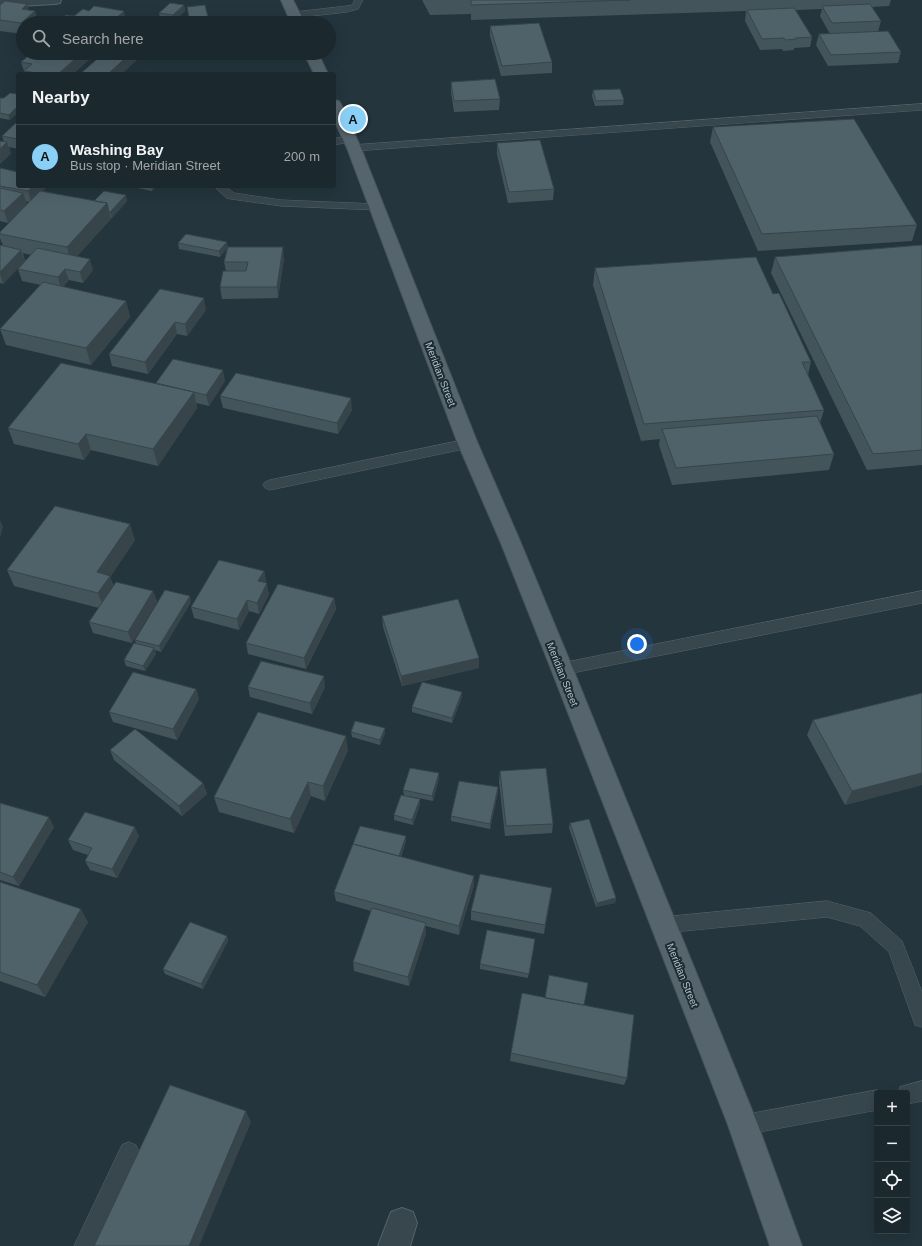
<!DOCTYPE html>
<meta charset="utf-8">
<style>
:root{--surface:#1b282e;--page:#28343a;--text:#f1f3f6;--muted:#a0a6aa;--line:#39444a;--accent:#8ad0f6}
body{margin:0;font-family:Arial,sans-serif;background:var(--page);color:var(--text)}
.controls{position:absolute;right:12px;bottom:12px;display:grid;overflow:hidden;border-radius:4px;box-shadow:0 4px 16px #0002}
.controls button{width:36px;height:36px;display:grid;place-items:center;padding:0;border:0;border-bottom:1px solid var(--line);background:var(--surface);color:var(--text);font:20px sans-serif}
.you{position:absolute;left:637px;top:644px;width:14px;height:14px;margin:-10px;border:3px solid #fff;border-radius:50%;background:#1a73e8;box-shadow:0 0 0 6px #1a73e833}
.badge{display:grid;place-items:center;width:26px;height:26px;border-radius:50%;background:var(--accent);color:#111;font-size:13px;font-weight:700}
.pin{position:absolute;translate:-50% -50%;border:2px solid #fff;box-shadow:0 1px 4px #0006}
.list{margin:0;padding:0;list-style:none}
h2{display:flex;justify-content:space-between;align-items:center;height:52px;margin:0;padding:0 16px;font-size:17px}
h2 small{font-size:13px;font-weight:400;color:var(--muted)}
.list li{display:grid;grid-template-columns:26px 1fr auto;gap:12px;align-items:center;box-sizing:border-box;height:64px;padding:0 16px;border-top:1px solid var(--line)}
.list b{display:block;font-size:15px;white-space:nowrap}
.list p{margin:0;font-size:13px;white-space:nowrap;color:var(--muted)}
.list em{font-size:13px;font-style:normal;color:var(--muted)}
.icon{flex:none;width:22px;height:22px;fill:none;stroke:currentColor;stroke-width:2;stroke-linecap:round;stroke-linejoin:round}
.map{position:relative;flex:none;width:922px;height:1246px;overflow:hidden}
.search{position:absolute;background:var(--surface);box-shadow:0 4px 16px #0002;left:16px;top:16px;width:320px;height:44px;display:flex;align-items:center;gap:10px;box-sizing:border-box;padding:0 14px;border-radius:22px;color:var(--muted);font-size:15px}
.panel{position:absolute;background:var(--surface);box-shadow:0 4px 16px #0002;left:16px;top:72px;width:320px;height:116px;border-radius:4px}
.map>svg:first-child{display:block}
</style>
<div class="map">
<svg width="922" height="1246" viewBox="0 0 922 1246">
<rect width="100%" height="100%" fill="#24353d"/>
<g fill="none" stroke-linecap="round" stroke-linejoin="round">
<defs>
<path id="service" d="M355 0H363L358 9 347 12 294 18 290 15 294 12 347 6 352 5Z
M922 104V110L354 151 349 148 354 145Z
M350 136 355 139 354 141 334 145V139Z
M214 186H225L234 193 281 200 377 204 382 207 377 210 281 206 231 199 227 198Z
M468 439 473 441 475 444 473 447 270 490 265 488 263 485 265 482 270 480Z
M922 591V603L562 675 557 673 554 669 557 665 562 663Z
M827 901 871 913 902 941 922 992V1027L915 1025 889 952 860 926 827 917 663 933 657 931 654 925 657 919 663 917Z
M922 1081V1101L907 1104V1093H898L900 1087Z
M877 1090 884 1093H877V1110L743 1135 736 1132 733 1125 736 1118 743 1115Z
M129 1142 136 1145 139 1152 96 1246H74L122 1145Z"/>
<path id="minor" d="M0 0H61L60 3 55 4 0 7Z
M402 1208 413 1212 417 1223 410 1246H378L391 1212Z"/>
<path id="primary" d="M281 0H293L305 23H291Z
M304 53H318L328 74H314Z
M334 100 339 101 341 104 361 148 478 444 520 541 573 669 758 1125 802 1246H770L728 1125 551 669 500 541 458 444 347 148 334 120Z"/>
</defs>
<use href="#service" stroke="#56646b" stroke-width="1"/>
<use href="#minor" stroke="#56646b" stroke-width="2"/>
<use href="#primary" stroke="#445259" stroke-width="2"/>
<use href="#service" fill="#38464d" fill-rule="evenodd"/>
<use href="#minor" fill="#38464d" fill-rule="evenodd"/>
<use href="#primary" fill="#56656d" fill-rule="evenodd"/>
</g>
<path fill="#44545b" d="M422 0H891L889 6 872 7 881 21 878 32 830 34 820 16 822 9 796 10 812 37 810 47 794 48V50L783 51 782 49 760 50 745 21 746 11 471 20V14L430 15Z
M0 5 29 10 38 21 23 23V34L0 31Z
M184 5 185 11 174 21 160 18 159 13Z
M490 26 552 62V73L501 76 490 36Z
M819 34 901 52 898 63 828 66 816 45Z
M32 53H92L93 56 73 74H25L21 62Z
M451 82 500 99 499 110 454 112 451 93Z
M593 90 624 100 623 105 595 106 592 96Z
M0 98H4L10 120 0 118Z
M18 121V149L9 147 11 154 4 142 2 136Z
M713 127 917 225 912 241 758 251 710 142Z
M497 143 554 189 553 200 508 203 497 154Z
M0 168 18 186H45L46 188 42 191 94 201H127L112 218H110L111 219 77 256 93 270 83 283 69 280 63 287 126 301 130 317 91 365 6 345 0 329 41 285 22 281 18 269 31 255 23 253 25 261 3 284 0 283V245L3 246 0 238V232L29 202 26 201 27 204 8 223 0 221Z
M128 186H156L152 191Z
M178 243 228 247 284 258 278 298 222 299 220 287 226 271 224 262 227 248 220 257 179 249Z
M922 245V465L867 470 771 273 775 257Z
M595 268 773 294 811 362 808 375 824 410 820 423 834 454 829 470 672 485 659 445 660 439 641 441 593 285Z
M160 289 206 310 187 336 177 334 148 374 112 366 109 354Z
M225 381 209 406 196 403 197 408 158 466 91 450 84 460 14 444 8 428 156 383Z
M220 396 352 410 338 434 223 408Z
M135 540 110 577 113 585 153 591 157 602 132 643 93 633 89 622 99 608 14 586 7 570Z
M264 571 266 582 265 583 269 594 259 614 249 611 239 630 194 618 191 607Z
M334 598 336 609 306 669 248 654 246 643Z
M191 602 161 652 155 650 156 654 145 671 126 666 124 660 136 644 135 640Z
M382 616 479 658V668L402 686 383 627Z
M248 687H325L312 714 250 697Z
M196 689 199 699 177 740 113 722 109 712Z
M922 693V785L845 805 807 735 813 720Z
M462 697 452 723 412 712V707Z
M385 728V733L380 745 352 737 351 732Z
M110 750 203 783 207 794 182 816 114 760Z
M348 750 325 801 311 796 294 833 219 812 214 797Z
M500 771 553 824 552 833 505 836 499 782Z
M439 778 433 801 408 796 420 804 413 825 394 820V815L404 795 403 790Z
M498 787V792L490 829 451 821V816Z
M0 803 54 827 19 886 0 880Z
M570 823 616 898 615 903 596 907 569 828Z
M139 836 117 878 90 870 85 861 88 855 73 850 68 840Z
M406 841 401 857 474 885 459 935 426 926V933L409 986 354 971 353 962 371 911 336 901 334 892Z
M0 882 88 922 45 997 0 981Z
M552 888 544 934 471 920V911Z
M227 936 228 941 203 989 165 974 163 969Z
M534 943 528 978 480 969V964Z
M584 1005 627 1078 624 1085 510 1061 511 1053Z"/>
<path fill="#37454a" d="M27 4 30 15 22 9Z
M184 5 185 11 174 21 173 15Z
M35 11 38 21 36 23H23V30L21 23Z
M124 11 126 22 125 23H111Z
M209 21V23H192Z
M82 53H92L93 56 73 74H58Z
M131 53H138L139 58 122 74H108Z
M18 106V113L10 120 9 115Z
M7 142 11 154 0 164V149Z
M33 186H45L46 188 31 202 28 191Z
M151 186H156L152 191Z
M23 193 27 204 8 223 4 211Z
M126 195 127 201 112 218 110 212Z
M107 203 111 219 71 263 67 247Z
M227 242 228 247 220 257 219 251Z
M283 247 284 258 278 298 277 287Z
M21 250 25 261 3 284 0 274V272Z
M90 259 93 270 83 283 80 272Z
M65 269 69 280 61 289 58 277Z
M204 298 206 310 187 336 185 324Z
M126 301 130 317 91 365 86 348Z
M175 322 177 334 148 374 145 362Z
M223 370 225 381 209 406 206 395Z
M194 392 197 408 158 466 153 449Z
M351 398 352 410 338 434 337 423Z
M86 434 91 450 84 460 78 444Z
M0 520 3 527 0 538Z
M130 524 135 540 110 577 115 592 104 609 98 593 97 572Z
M264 571 266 582 260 592 258 581Z
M267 583 269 594 259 614 257 603Z
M153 591 157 602 132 643 128 632Z
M190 596 191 602 161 652 159 646Z
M334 598 336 609 306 669 304 658Z
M247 600 249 611 239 630 237 619Z
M154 648 156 654 145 671 143 666Z
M479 658V668L402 686 401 676Z
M324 676 325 687 312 714 310 703Z
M196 689 199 699 177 740 173 729Z
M462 692V697L452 723V718Z
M385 728V733L380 745V740Z
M346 736 348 750 325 801 323 786Z
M439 773V778L433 801 432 796Z
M922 773V785L845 805 852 791Z
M308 782 311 796 294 833 290 819Z
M203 783 207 794 182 816 179 806Z
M498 787V792L490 829V824Z
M420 799V804L413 825 412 820Z
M49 817 54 827 19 886 13 877Z
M135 827 139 836 117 878 112 869Z
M406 836V841L399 862V857Z
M474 876V885L459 935V926Z
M552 888 551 897 544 934 545 925Z
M616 898 615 903 596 907 597 903Z
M81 909 88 922 45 997 37 985Z
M426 923V933L409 986 408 977Z
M227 936 228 941 203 989 201 984Z
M246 1111 251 1122 199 1246H189Z"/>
<path fill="#4f626a" stroke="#37454a" d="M471 0H630L471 5Z
M5 1 27 4 22 9 35 11 21 23 0 20V5Z
M170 3 184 5 173 15 159 13Z
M870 4 881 21 832 23 822 6Z
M205 5 209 21 190 23 187 7Z
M94 6 124 11 111 23H57L66 15 74 16 83 9 89 11Z
M794 8 812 37 795 38 796 39 785 40 784 38 762 39 747 10Z
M539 23 552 62 502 66 490 26Z
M888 31 901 52 831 55 819 34Z
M32 53H82L58 74H43L24 71 32 64 21 62Z
M104 53H131L108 74H80Z
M147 72 159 74H145Z
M495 79 500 99 454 101 451 82Z
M620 89 624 100 596 101 593 90Z
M10 93 18 94V106L9 115 0 113V98H4Z
M854 119 917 225 762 234 713 127Z
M18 121V139L2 136Z
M540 140 554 189 509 192 497 143Z
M0 141 7 142 0 149Z
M0 168 18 172V186H33L28 191 0 186Z
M0 188 23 193 4 211 0 210Z
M40 191 107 203 67 247 0 234V232Z
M104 191 126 195 110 212H109L107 203 94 201Z
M186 234 227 242 219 251 178 243Z
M0 245 21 250 0 272Z
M922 245V450L873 454 775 257Z
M228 247H283L277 287H220L223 271H246L248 262H224Z
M37 248 90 259 80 272 65 269 58 277 18 269Z
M756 257 773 294 779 293 811 362H802L824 410 644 424 595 268Z
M43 282 126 301 86 348 0 329Z
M160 289 204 298 185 324 175 322 145 362 109 354Z
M173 359 223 370 206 395 156 383Z
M61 363 194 392 153 449 86 434 78 444 8 428Z
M236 373 351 398 337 423 220 396Z
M817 416 834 454 676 468 662 429Z
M55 506 130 524 97 572 110 576 98 593 7 570Z
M219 560 264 571 258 581 267 583 257 603 247 600 237 619 191 607Z
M116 582 153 591 128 632 89 622Z
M278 584 334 598 304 658 246 643Z
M165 590 190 596 159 646 135 640Z
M458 599 479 658 401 676 382 616Z
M134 643 154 648 143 666 124 660Z
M261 661 324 676 310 703 248 687Z
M133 672 196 689 173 729 109 712Z
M422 682 462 692 452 718 412 707Z
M922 693V773L852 791 813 720Z
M258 712 346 736 323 786 308 782 290 819 214 797Z
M355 721 385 728 380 740 351 732Z
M135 729 203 783 179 806 110 750Z
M410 768 439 773 432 796 403 790Z
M546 768 553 824 506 826 500 771Z
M459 781 498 787 490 824 451 816Z
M401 795 420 799 412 820 394 815Z
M0 803 49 817 13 877 0 872Z
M85 812 135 827 112 869 85 861 92 848 68 840Z
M589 819 616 898 597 903 570 823Z
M360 826 406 836 399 856 353 844Z
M353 844 474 876 459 926 334 892Z
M480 874 552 888 545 925 471 911Z
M0 882 81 909 37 985 0 972Z
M372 908 426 923 408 977 353 962Z
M190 922 227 936 201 984 163 969Z
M487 930 535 939 529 974 480 964Z
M549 975 588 983 584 1005 545 998Z
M522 993 634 1015 627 1078 511 1053Z
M170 1085 246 1111 189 1246H94Z"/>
<g text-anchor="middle" stroke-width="4" stroke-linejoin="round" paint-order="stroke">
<g font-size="10" fill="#b3c1c8" stroke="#1d2b32">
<text transform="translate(441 374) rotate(69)" y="4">Meridian Street</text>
<text transform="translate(563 674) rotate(68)" y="4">Meridian Street</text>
<text transform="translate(683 975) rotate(68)" y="4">Meridian Street</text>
</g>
</g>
</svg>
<div class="controls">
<button>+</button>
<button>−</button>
<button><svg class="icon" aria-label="locate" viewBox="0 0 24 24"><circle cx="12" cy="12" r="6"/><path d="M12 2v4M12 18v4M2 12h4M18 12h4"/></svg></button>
<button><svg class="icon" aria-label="layers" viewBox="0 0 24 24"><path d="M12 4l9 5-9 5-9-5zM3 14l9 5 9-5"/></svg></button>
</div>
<div class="you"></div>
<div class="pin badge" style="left:353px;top:119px">A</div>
<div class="search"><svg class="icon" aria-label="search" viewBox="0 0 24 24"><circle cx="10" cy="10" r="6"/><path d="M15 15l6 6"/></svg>Search here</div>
<section class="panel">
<h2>Nearby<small></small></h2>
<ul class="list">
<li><span class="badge">A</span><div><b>Washing Bay</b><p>Bus stop · Meridian Street</p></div><em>200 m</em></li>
</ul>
</section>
</div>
